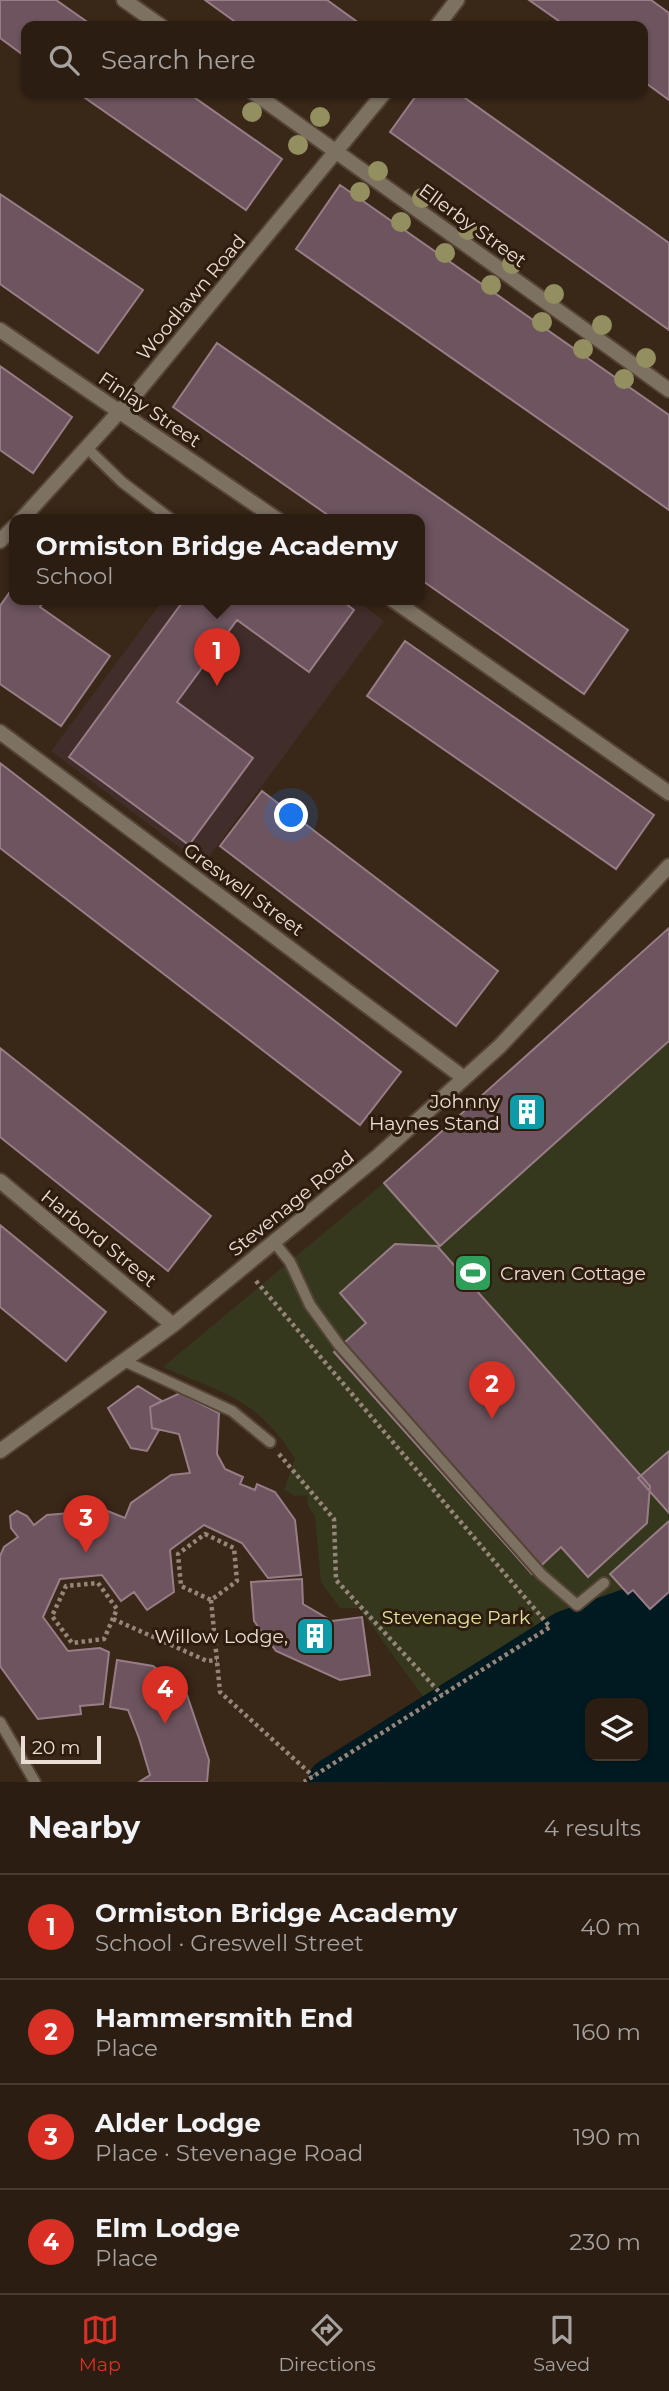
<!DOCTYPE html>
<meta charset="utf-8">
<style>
:root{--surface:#2b1d12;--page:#33261b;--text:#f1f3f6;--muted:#a6a29f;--line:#473b32;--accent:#d93025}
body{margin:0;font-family:Montserrat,sans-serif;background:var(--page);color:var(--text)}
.controls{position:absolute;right:21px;bottom:21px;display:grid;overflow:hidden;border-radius:14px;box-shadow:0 2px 5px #0004}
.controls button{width:63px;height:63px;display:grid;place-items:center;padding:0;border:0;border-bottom:2px solid var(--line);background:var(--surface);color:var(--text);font:35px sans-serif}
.scale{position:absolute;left:21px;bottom:18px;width:80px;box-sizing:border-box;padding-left:7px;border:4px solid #eaded4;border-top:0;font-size:19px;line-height:24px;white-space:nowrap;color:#eaded4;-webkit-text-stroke:5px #2e1d0e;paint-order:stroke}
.you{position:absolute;left:292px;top:816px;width:24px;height:24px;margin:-18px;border:5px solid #fff;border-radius:50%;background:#1a73e8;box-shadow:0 0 0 10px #1a73e833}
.badge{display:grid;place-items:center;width:46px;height:46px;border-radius:50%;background:var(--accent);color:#fff;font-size:23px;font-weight:700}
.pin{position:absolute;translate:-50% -58px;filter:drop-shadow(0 2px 4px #0008)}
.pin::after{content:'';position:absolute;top:37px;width:24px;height:21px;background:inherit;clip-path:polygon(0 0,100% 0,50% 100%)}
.popup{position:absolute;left:9px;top:514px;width:416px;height:91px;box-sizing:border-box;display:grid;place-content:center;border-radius:14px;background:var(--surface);filter:drop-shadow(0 2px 5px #0005);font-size:23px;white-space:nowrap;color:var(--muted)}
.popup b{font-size:26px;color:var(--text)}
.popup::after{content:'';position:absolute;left:50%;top:100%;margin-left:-14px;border:14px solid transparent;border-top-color:var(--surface)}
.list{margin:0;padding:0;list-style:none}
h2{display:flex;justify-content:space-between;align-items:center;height:91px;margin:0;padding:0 28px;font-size:30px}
h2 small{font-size:23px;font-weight:400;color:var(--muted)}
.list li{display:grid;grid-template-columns:46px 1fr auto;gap:21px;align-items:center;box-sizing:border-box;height:105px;padding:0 28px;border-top:2px solid var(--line)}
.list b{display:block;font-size:26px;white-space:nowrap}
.list p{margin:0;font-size:23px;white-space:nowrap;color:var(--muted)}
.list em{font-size:23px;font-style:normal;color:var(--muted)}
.icon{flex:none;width:38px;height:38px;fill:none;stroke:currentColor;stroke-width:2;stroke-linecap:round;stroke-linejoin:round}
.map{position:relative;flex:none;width:669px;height:1782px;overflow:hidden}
.search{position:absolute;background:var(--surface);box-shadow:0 2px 5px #0004;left:21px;right:21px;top:21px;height:77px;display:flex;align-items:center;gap:18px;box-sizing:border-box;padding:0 24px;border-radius:14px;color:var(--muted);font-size:26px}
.sheet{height:511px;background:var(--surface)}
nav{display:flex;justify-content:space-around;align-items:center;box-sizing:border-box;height:98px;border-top:2px solid var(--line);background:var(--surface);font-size:19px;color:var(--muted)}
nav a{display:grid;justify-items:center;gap:4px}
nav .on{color:var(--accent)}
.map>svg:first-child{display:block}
</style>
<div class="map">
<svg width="669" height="1782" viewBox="0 0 669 1782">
<rect width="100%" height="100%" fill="#392718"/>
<path fill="#412d29" d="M163 600H356L384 621 203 865 51 751Z"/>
<path fill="#36381d" d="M669 928V1598L566 1634 436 1715 359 1608H340L321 1582 315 1516 308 1506 307 1495 295 1496 284 1490 295 1459C258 1399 225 1394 163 1367L384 1183Z"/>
<path fill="#001a22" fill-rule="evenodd" d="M669 1598V1782H331L566 1634ZM590 1703H643V1756H590Z"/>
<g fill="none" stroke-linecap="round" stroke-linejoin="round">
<path stroke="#001a22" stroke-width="47" d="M331 1782 566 1634 669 1598"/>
</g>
<path fill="#6d545e" stroke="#987d87" stroke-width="2" d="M0 0H56L93 26H26V57L0 38Z
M205 0H327L363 26H241Z
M529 0H651L669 13V100L643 81V26H566Z
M78 93H188L282 159 246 210Z
M418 93H458L669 243V330L390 132Z
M340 185 669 415V510L296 249Z
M0 194 143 290 98 353 0 284Z
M217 343 628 630 584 694 420 579V520H335L173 407Z
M0 366 72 417 33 473 0 450Z
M14 586V600H45L40 607 110 656 61 726 0 684V606Z
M184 600H341L354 610 309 672 237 620 177 702 253 758 189 845 69 757Z
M405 641 654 815 616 869 367 696Z
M0 763 401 1072 360 1125 0 848Z
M262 791 498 971 456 1026 220 846Z
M669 928V1041L440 1246 384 1183Z
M0 1048 211 1216 168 1271 0 1137Z
M0 1225 106 1312 66 1361 0 1307Z
M395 1244 437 1246 650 1486 647 1523 588 1577 561 1547 532 1574 334 1352 366 1323 340 1293Z
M138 1386 162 1401 150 1407 152 1428 159 1430 147 1451 131 1448 108 1408Z
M180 1393 219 1413 217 1454 225 1469 243 1477 240 1484 255 1490 257 1484 275 1492 295 1520 301 1575 268 1578 242 1543 204 1525 170 1550 174 1592 147 1610 134 1592 121 1601 102 1575 60 1579 43 1617 68 1651 100 1648 109 1652 103 1704 80 1706 81 1714 38 1719 0 1666V1556L4 1547 18 1537 11 1528 10 1516 17 1511 27 1516 34 1525 47 1515 105 1510 125 1518 131 1503 171 1475 190 1473 179 1434 152 1428 150 1407Z
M669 1451V1513L638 1478Z
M669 1521V1592L650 1609 633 1590 628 1594 610 1574Z
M302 1579 303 1604 332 1621 362 1617 370 1675 340 1680 276 1651 254 1621 251 1582Z
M117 1660 153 1666 187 1695 209 1760 207 1782H139L150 1775 139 1738 128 1710 110 1707Z"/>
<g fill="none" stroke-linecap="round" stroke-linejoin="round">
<defs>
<path id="lane" d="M88 449 122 482 172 520
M274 1242 290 1262 310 1305 339 1345 542 1575 577 1605 604 1583
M124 1361 232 1411 270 1442
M0 1722 35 1782"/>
<path id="street" d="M124 0 161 26
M437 26 457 0
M254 93 669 390
M0 330 278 520
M21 520 139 390 384 93
M0 541 14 527
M393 600 669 793
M0 732 464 1078
M0 1181 173 1325
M0 1451 173 1325 377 1157 500 1046 669 866"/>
</defs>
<use href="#lane" stroke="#554436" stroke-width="14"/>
<use href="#street" stroke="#554436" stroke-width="18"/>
<path stroke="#958679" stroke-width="4.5" stroke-dasharray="3.5 3.5" stroke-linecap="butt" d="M256 1281 550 1627 304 1782
M279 1454 334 1519 336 1580 442 1695
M205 1534 234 1548 237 1581 211 1600 181 1586 178 1554Z
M98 1583 117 1609 104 1639 72 1643 52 1616 66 1586Z
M211 1600 220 1692 313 1776
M113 1619 207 1661 217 1660"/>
<use href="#lane" stroke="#7d7262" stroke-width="10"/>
<use href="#street" stroke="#7d7262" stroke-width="14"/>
</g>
<g fill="#948f61">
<circle cx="252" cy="112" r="10"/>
<circle cx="320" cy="117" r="10"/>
<circle cx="298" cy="145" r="10"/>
<circle cx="378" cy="171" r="10"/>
<circle cx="360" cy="192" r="10"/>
<circle cx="422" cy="198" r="10"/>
<circle cx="401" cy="222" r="10"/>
<circle cx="468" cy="230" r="10"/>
<circle cx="445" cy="253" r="10"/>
<circle cx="512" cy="264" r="10"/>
<circle cx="491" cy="285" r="10"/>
<circle cx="554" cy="294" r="10"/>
<circle cx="542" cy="322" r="10"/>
<circle cx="602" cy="325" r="10"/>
<circle cx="583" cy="349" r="10"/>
<circle cx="646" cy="358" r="10"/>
<circle cx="624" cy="379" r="10"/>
</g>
<defs>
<symbol id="building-square" viewBox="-11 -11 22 22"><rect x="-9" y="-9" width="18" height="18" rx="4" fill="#0f9aa8" stroke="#2e1d0e"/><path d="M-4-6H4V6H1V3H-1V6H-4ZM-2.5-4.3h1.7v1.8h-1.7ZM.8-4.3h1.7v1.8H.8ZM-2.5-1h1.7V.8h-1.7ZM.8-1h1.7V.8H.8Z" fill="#fff"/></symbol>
<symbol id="stadium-square" viewBox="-11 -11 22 22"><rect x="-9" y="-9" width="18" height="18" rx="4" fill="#2e9e5b" stroke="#2e1d0e"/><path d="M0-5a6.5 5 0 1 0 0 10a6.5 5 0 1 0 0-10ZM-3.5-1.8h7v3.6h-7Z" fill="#fff"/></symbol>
</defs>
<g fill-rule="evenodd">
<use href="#building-square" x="505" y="1090" width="44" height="44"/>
<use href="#stadium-square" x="451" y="1251" width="44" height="44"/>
<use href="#building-square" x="293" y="1614" width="44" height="44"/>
</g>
<g text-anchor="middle" stroke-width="6" stroke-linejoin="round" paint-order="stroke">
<g font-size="19" fill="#eaded4" stroke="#2e1d0e">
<text transform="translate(473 225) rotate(36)" y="7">Ellerby Street</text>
<text transform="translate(191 297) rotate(-50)" y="7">Woodlawn Road</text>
<text transform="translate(150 409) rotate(34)" y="7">Finlay Street</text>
<text transform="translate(244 889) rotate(36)" y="7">Greswell Street</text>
<text transform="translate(291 1203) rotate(-39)" y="7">Stevenage Road</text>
<text transform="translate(99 1238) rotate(39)" y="7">Harbord Street</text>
</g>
<g font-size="19" fill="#eaded4" stroke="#2e1d0e" text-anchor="end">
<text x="500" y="1108">Johnny<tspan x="500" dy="22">Haynes Stand</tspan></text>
<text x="500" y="1280" text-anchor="start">Craven Cottage</text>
<text x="288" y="1643">Willow Lodge,</text>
</g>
<g font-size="19" fill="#dfe49d" stroke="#2e1d0e">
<text x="456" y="1624">Stevenage Park</text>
</g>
</g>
</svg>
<div class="controls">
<button><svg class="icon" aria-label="layers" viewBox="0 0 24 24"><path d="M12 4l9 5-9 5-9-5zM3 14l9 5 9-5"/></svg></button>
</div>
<div class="scale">20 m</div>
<div class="you"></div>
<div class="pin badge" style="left:217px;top:686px">1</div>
<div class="popup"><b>Ormiston Bridge Academy</b>School</div>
<div class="pin badge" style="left:492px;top:1419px">2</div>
<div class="pin badge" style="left:86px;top:1553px">3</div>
<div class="pin badge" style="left:165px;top:1724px">4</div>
<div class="search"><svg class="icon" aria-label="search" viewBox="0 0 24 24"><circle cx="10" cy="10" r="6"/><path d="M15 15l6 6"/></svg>Search here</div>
</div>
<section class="sheet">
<h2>Nearby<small>4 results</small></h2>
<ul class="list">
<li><span class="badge">1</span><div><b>Ormiston Bridge Academy</b><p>School · Greswell Street</p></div><em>40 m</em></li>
<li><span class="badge">2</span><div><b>Hammersmith End</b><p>Place</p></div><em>160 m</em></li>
<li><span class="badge">3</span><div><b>Alder Lodge</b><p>Place · Stevenage Road</p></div><em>190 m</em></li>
<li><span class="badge">4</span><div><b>Elm Lodge</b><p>Place</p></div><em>230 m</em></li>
</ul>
</section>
<nav>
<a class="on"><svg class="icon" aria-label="map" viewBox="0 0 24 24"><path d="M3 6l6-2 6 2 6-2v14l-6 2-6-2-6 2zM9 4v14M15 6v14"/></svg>Map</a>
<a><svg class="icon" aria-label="directions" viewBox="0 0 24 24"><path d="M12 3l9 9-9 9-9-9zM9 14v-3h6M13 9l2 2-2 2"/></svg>Directions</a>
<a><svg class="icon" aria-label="saved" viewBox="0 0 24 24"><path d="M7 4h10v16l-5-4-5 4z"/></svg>Saved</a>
</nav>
